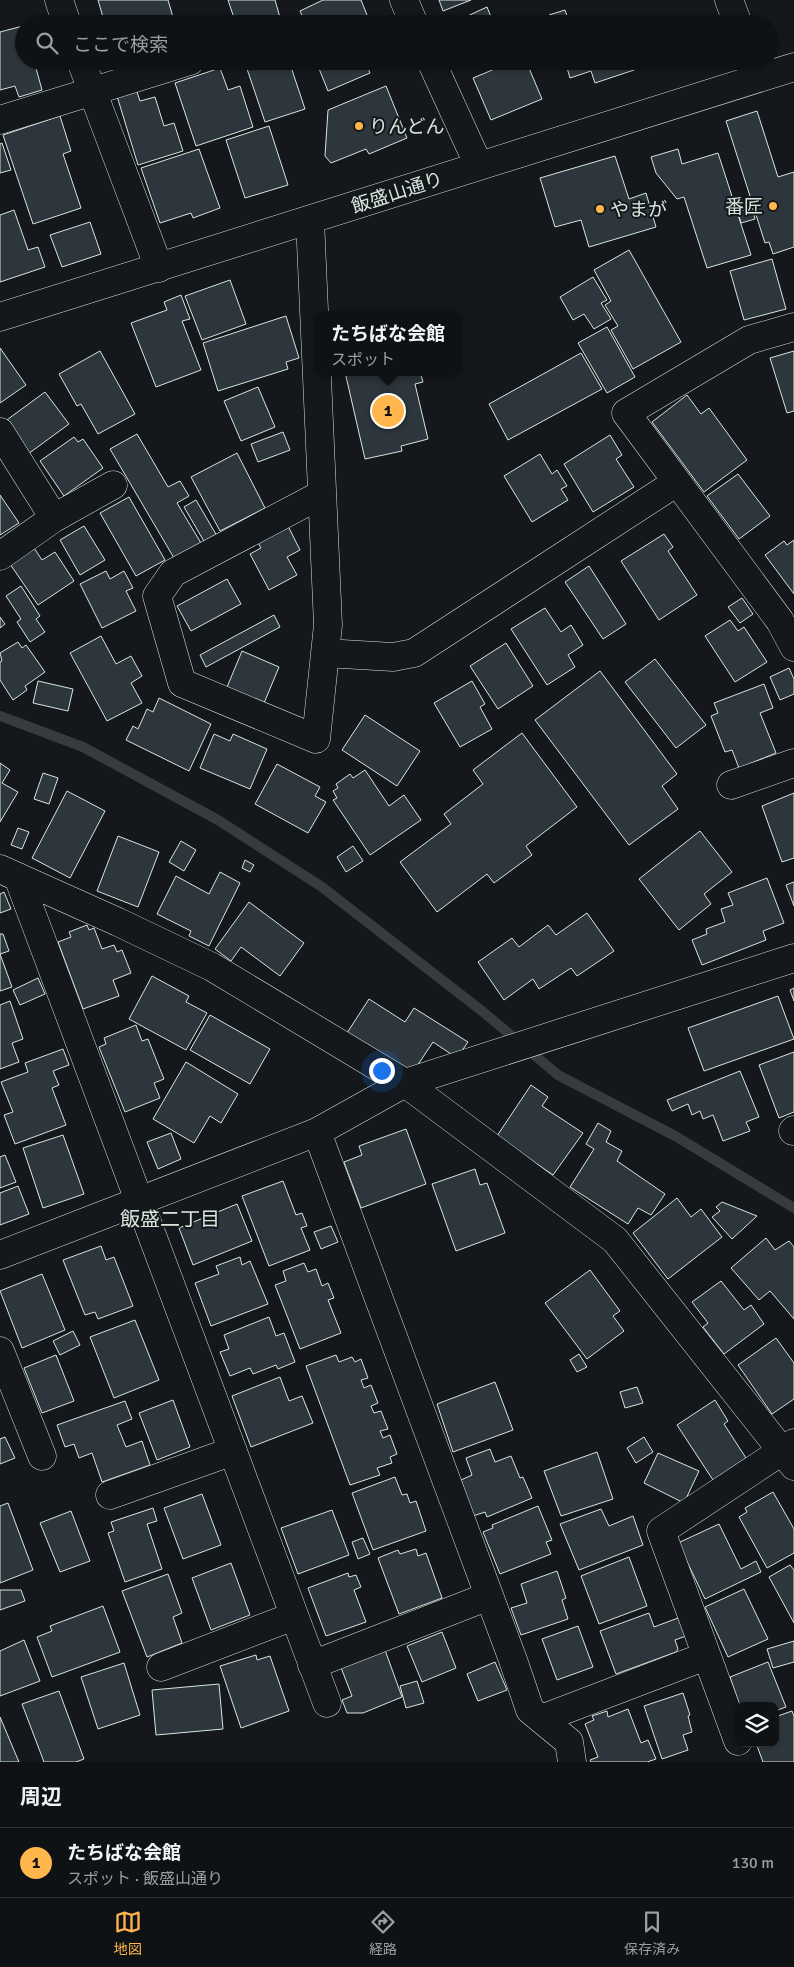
<!DOCTYPE html>
<html lang="ja">
<meta charset="utf-8">
<style>
:root{--surface:#0f1215;--page:#181b1e;--text:#f1f3f6;--muted:#9b9ea0;--line:#2f3234;--accent:#ffb74d}
body{margin:0;font-family:Signika,"Noto Sans JP",sans-serif;background:var(--page);color:var(--text)}
.controls{position:absolute;right:15px;bottom:15px;display:grid;overflow:hidden;border-radius:10px;box-shadow:0 1px 4px #0004}
.controls button{width:45px;height:45px;display:grid;place-items:center;padding:0;border:0;border-bottom:1px solid var(--line);background:var(--surface);color:var(--text);font:25px sans-serif}
.you{position:absolute;left:381px;top:1070px;width:18px;height:18px;margin:-12px;border:4px solid #fff;border-radius:50%;background:#1a73e8;box-shadow:0 0 0 8px #1a73e833}
.badge{display:grid;place-items:center;width:32px;height:32px;border-radius:50%;background:var(--accent);color:#111;font-size:16px;font-weight:700}
.pin{position:absolute;translate:-50% -50%;border:2px solid #fff;box-shadow:0 1px 5px #0006}
.popup{position:absolute;left:314px;top:311px;width:148px;height:65px;box-sizing:border-box;display:grid;place-content:center;border-radius:10px;background:var(--surface);filter:drop-shadow(0 1px 4px #0005);font-size:16px;white-space:nowrap;color:var(--muted)}
.popup b{font-size:19px;color:var(--text)}
.popup::after{content:'';position:absolute;left:50%;top:100%;margin-left:-10px;border:10px solid transparent;border-top-color:var(--surface)}
.list{margin:0;padding:0;list-style:none}
h2{display:flex;justify-content:space-between;align-items:center;height:65px;margin:0;padding:0 20px;font-size:21px}
h2 small{font-size:16px;font-weight:400;color:var(--muted)}
.list li{display:grid;grid-template-columns:32px 1fr auto;gap:15px;align-items:center;box-sizing:border-box;height:70px;padding:0 20px;border-top:1px solid var(--line)}
.list b{display:block;font-size:19px;white-space:nowrap}
.list p{margin:0;font-size:16px;white-space:nowrap;color:var(--muted)}
.list em{font-size:16px;font-style:normal;color:var(--muted)}
.icon{flex:none;width:28px;height:28px;fill:none;stroke:currentColor;stroke-width:2;stroke-linecap:round;stroke-linejoin:round}
.map{position:relative;flex:none;width:794px;height:1762px;overflow:hidden}
.search{position:absolute;background:var(--surface);box-shadow:0 1px 4px #0004;left:15px;right:15px;top:15px;height:55px;display:flex;align-items:center;gap:12px;box-sizing:border-box;padding:0 18px;border-radius:28px;color:var(--muted);font-size:19px}
.sheet{height:135px;background:var(--surface)}
nav{display:flex;justify-content:space-around;align-items:center;box-sizing:border-box;height:70px;border-top:1px solid var(--line);background:var(--surface);font-size:14px;color:var(--muted)}
nav a{display:grid;justify-items:center;gap:2px}
nav .on{color:var(--accent)}
.map>svg:first-child{display:block}
</style>
<div class="map">
<svg width="794" height="1762" viewBox="0 0 794 1762">
<rect width="100%" height="100%" fill="#14181c"/>
<g fill="none" stroke-linecap="round" stroke-linejoin="round">
<path stroke="#363b3e" stroke-width="10" d="M0 716 83 747 218 820 322 887 482 1011 558 1075 677 1137 794 1208"/>
</g>
<path fill="#2c363c" stroke="#d8e6dc" d="M98 0H168L175 24H105Z
M228 0H275L281 21 271 24H236Z
M323 0H361L369 20 360 24H306L300 11Z
M439 0H471L443 11Z
M487 7 494 24H450Z
M565 10 569 22 587 16 589 24H552L549 15Z
M674 16 677 24H652Z
M23 26 24 61H34L42 90 19 97 15 86 0 90V32Z
M249 61H289L305 109 265 122 245 63Z
M316 61H365L370 73 328 91Z
M453 61H470L455 67Z
M514 61H526L542 99 491 120 473 78Z
M565 61H661L595 83 591 71 570 78Z
M220 68 228 90 240 86 253 127 196 146 175 83Z
M386 86 407 138 369 154 366 149 331 163 325 156 328 110Z
M136 89 140 101 155 97 164 126 174 123 183 151 138 165 117 96Z
M757 111 778 177 794 172V247L773 254 769 242 765 243 726 121Z
M60 116 71 151 63 154 81 208 33 224 3 135Z
M269 126 288 185 245 198 226 140Z
M2 143 11 170 0 173V144Z
M199 149 220 208 193 218 191 213 160 223 141 168Z
M678 149 682 164 718 153 751 255 707 268 684 197 677 199 656 173 651 157Z
M615 156 629 199 646 193 656 227 589 247 581 220 555 227 540 178Z
M752 207 755 219 741 223 738 212Z
M14 210 28 250 38 247 45 267 0 282V215Z
M90 222 101 254 62 267 50 235Z
M629 250 681 342 633 369 611 330 618 326 605 305 611 301 594 270Z
M772 259 786 309 744 320 730 271Z
M593 277 607 300 601 303 611 319 594 329 584 314 573 320 560 297Z
M230 280 246 324 202 340 185 296Z
M181 295 190 319 182 321 201 370 156 387 131 323 167 310 164 302Z
M286 316 299 358 286 362 288 369 218 391 203 343Z
M607 327 635 377 607 393 578 343Z
M0 348 26 385 0 403Z
M100 351 135 414 98 434 81 404 77 406 59 374Z
M794 351V411L787 413 770 358Z
M581 353 602 389 508 440 489 404Z
M345 372H420L423 382 415 384 428 439 401 446 402 451 365 459Z
M258 387 275 427 241 441 224 401Z
M45 392 69 424 28 454 4 422Z
M687 395 701 414 709 408 747 460 704 492 652 422Z
M283 432 290 450 258 462 251 444Z
M137 434 168 487 180 481 189 496 177 503 201 543 174 558 110 449Z
M610 435 622 455 616 459 634 487 593 512 564 464Z
M74 437 78 442 83 439 103 468 64 496 40 461Z
M237 453 265 508 220 531 191 477Z
M540 454 552 474 557 470 567 486 561 489 568 500 532 522 504 476Z
M738 474 770 516 739 539 707 496Z
M0 495 19 523 0 535Z
M129 497 165 560 136 576 100 513Z
M196 500 217 536 205 543 184 507Z
M287 524 300 550 287 557 297 575 269 590 250 554 261 548 257 541Z
M84 526 105 560 80 575 60 540Z
M664 534 673 547 668 551 697 595 659 620 621 561Z
M794 540V594L765 555 784 541 787 545Z
M34 548 42 560 55 552 74 581 38 605 10 564Z
M589 566 626 624 603 639 565 582Z
M106 571 110 579 124 571 133 588 126 591 136 611 102 628 80 584Z
M227 579 241 604 191 631 177 606Z
M21 586 40 616 36 619 45 632 30 642 17 622 21 619 6 596Z
M742 598 753 614 740 623 728 607Z
M545 608 561 632 571 625 583 645 568 655 575 667 547 685 511 629Z
M274 615 280 627 206 667 200 655Z
M0 617 5 624 0 628Z
M730 620 738 631 744 627 767 662 735 682 705 636Z
M101 636 116 664 131 656 142 676 131 683 142 703 107 721 70 653Z
M18 642 22 648 26 645 45 672 25 686 27 690 13 700 0 680V662L2 661 0 653Z
M506 643 533 686 498 709 470 666Z
M242 651 279 667 262 708 225 692Z
M655 659 706 725 676 748 625 682Z
M789 668 794 679V694L780 700 770 677Z
M600 671 677 774 662 786 678 809 629 845 535 720Z
M38 681 73 689 68 711 33 703Z
M472 681 485 704 480 707 492 729 460 747 434 703Z
M764 684 773 708 760 713 776 753 739 768 732 750 725 752 711 716 718 713 714 703Z
M159 698 211 724 189 771 126 740 133 726 138 729 147 709 153 712Z
M365 715 420 751 397 786 342 750Z
M522 733 577 807 526 846 532 855 494 883 487 874 437 912 400 862 451 824 444 814 483 784 473 770Z
M214 734 230 741 233 734 267 749 250 789 200 768Z
M0 763 10 770 2 783 18 792 0 822Z
M277 764 320 787 315 796 326 802 308 833 255 804Z
M365 770 389 806 404 795 421 820 370 855 333 800 337 798 333 791 338 788 336 784 350 774 353 778Z
M43 773 58 778 49 804 34 799Z
M67 791 105 811 70 878 32 858Z
M794 793V858L782 862 762 806Z
M18 828 29 832 22 849 11 845Z
M700 831 732 872 704 894 711 904 679 930 639 879Z
M118 836 159 852 138 907 97 891Z
M181 841 196 850 184 871 169 862Z
M353 846 363 861 346 872 337 857Z
M245 860 254 865 250 872 242 868Z
M220 872 240 883 209 946 189 936 191 931 157 914 176 876 209 894Z
M767 878 784 923 763 931 766 940 702 965 692 940 707 934 706 929 725 922 721 909 733 905 728 893Z
M794 882V906L786 885Z
M4 892 11 909 0 913V894Z
M249 902 304 943 280 976 241 947 231 961 215 949Z
M587 913 614 951 577 976 571 968 539 989 533 979 504 1000 478 962 512 938 519 947 548 925 556 935Z
M87 925 89 930 94 928 102 949 114 945 117 952 122 950 131 973 113 980 119 996 83 1009 58 942 71 937 69 932Z
M0 934H3L9 951 0 954 12 987 0 991Z
M152 976 189 996 186 1002 207 1013 186 1050 129 1019Z
M38 978 45 994 20 1005 13 990Z
M794 988V1001L790 990Z
M778 996 794 1039 704 1071 688 1028Z
M369 999 405 1022 414 1008 468 1042 457 1058 433 1042 411 1075 347 1033Z
M10 1001 23 1039 12 1043 19 1062 0 1069V1005Z
M210 1015 270 1049 250 1084 190 1050Z
M136 1025 142 1041 148 1039 164 1079 154 1083 160 1098 125 1112 99 1047 106 1044 104 1038Z
M63 1049 69 1065 53 1071 59 1085 52 1088 66 1125 15 1144 4 1115 13 1112 1 1082 28 1072 25 1063Z
M794 1052V1112L779 1118 759 1065Z
M186 1062 238 1094 221 1123 210 1116 194 1143 153 1119Z
M740 1071 759 1117 746 1122 750 1131 723 1141 713 1115 703 1119 700 1111 692 1115 688 1104 672 1111 667 1100Z
M531 1085 548 1097 542 1106 583 1133 553 1175 497 1136Z
M598 1123 611 1131 606 1142 622 1151 617 1161 665 1194 651 1215 638 1208 628 1224 570 1187 594 1149 586 1144Z
M406 1129 426 1184 361 1208 344 1162 362 1155 359 1146Z
M171 1133 181 1159 158 1169 147 1142Z
M63 1135 84 1194 43 1208 23 1148Z
M5 1155 16 1182 0 1188V1157Z
M475 1169 480 1185 487 1183 505 1233 456 1251 432 1184Z
M283 1181 296 1215 302 1213 307 1226 301 1228 310 1250 269 1266 242 1196Z
M18 1186 29 1214 0 1225V1193Z
M677 1198 691 1217 701 1209 722 1237 668 1279 633 1233Z
M722 1202 757 1216 732 1239 712 1217 720 1211 716 1207Z
M237 1204 252 1241 193 1265 179 1228Z
M331 1226 338 1242 321 1249 314 1232Z
M766 1238 775 1250 789 1241 794 1247V1319L770 1291 759 1300 731 1268Z
M101 1246 106 1260 114 1257 133 1306 98 1319 95 1312 85 1315 63 1260Z
M240 1257 242 1265 250 1261 268 1304 211 1326 195 1283 219 1274 216 1266Z
M304 1263 308 1272 316 1269 322 1286 328 1283 334 1298 328 1300 341 1333 300 1349 275 1285 286 1281 283 1271Z
M590 1270 620 1311 613 1316 624 1331 587 1359 545 1303Z
M42 1274 65 1330 22 1348 0 1291Z
M721 1281 744 1310 751 1305 764 1324 724 1354 703 1327 708 1323 692 1302Z
M269 1317 276 1336 284 1333 295 1362 278 1369 276 1365 253 1374 250 1368 230 1376 220 1352 229 1349 224 1335Z
M135 1320 159 1380 114 1398 90 1337Z
M73 1331 80 1345 60 1355 53 1341Z
M776 1338 794 1363V1399L772 1414 738 1365Z
M579 1354 587 1367 577 1372 570 1360Z
M56 1355 74 1401 42 1413 24 1368Z
M336 1355 339 1362 352 1357 355 1362 361 1359 368 1378 361 1380 364 1388 371 1385 378 1403 371 1406 374 1413 381 1411 388 1429 380 1431 383 1438 390 1435 397 1454 390 1457 392 1463 377 1468 380 1475 350 1485 306 1366Z
M280 1377 289 1401 302 1396 313 1423 251 1447 232 1396Z
M495 1382 513 1430 453 1452 437 1404Z
M637 1387 643 1403 625 1408 620 1392Z
M173 1400 190 1447 157 1460 139 1413Z
M715 1400 728 1421 724 1424 746 1458 713 1480 677 1425Z
M125 1401 132 1419 117 1425 126 1447 142 1441 150 1465 102 1482 92 1453 79 1458 74 1444 65 1447 57 1425Z
M5 1437 15 1458 0 1464V1439Z
M644 1437 653 1452 636 1463 627 1448Z
M490 1449 495 1462 511 1456 520 1478 523 1477 532 1498 487 1517 485 1512 473 1516 461 1480 472 1475 466 1458Z
M597 1452 613 1499 561 1516 544 1471Z
M658 1453 699 1471 684 1503 644 1483Z
M395 1477 402 1495 407 1494 410 1503 416 1501 426 1531 373 1550 352 1493Z
M773 1492 794 1529V1553L767 1568 739 1517 747 1512 745 1508Z
M202 1494 221 1545 183 1559 164 1508Z
M8 1503 33 1570 0 1583V1506Z
M538 1506 552 1540 546 1542 551 1554 500 1574 483 1532 493 1528 492 1525Z
M153 1508 157 1521 147 1524 162 1569 125 1582 108 1533 114 1531 111 1522Z
M601 1509 609 1526 633 1516 643 1545 579 1570 560 1524Z
M332 1510 349 1555 298 1574 281 1528Z
M71 1511 90 1561 60 1572 40 1523Z
M719 1524 741 1569 756 1561 761 1572 705 1599 678 1543Z
M363 1538 370 1554 358 1559 352 1542Z
M416 1549 418 1556 426 1553 442 1598 399 1614 378 1558 398 1550 400 1554Z
M629 1557 647 1606 599 1624 581 1576Z
M231 1563 250 1615 211 1630 192 1578Z
M790 1565 794 1570V1623L769 1577Z
M557 1571 566 1598 562 1600 568 1619 521 1635 511 1608 527 1603 521 1584Z
M348 1573 349 1577 356 1575 361 1587 354 1590 366 1622 326 1636 308 1588Z
M168 1574 182 1613 173 1617 182 1643 147 1657 122 1591Z
M744 1589 768 1639 728 1657 705 1607Z
M0 1590H21L25 1601 0 1610Z
M103 1606 120 1652 52 1677 37 1637 52 1631 50 1626Z
M649 1613 654 1627 678 1618 686 1636 675 1640 678 1649 676 1652 616 1674 600 1631Z
M578 1626 593 1667 557 1680 542 1639Z
M442 1632 456 1668 422 1682 407 1646Z
M24 1640 40 1681 0 1696V1651Z
M794 1641V1662L773 1668 767 1649Z
M385 1650 402 1697 363 1713H347L342 1700 352 1696 340 1665Z
M256 1655 257 1660 270 1656 289 1711 241 1728 220 1666Z
M495 1662 507 1690 478 1701 467 1674Z
M768 1662 786 1707 775 1711V1706H740L730 1677Z
M124 1663 140 1715 98 1729 81 1677Z
M417 1681 424 1703 406 1708 400 1686Z
M219 1684 223 1729 156 1735 152 1690Z
M59 1691 84 1759 76 1762H44L22 1704Z
M683 1693 690 1715 688 1716 692 1732 683 1735 688 1750 662 1759 644 1706Z
M628 1709 641 1743 648 1740 656 1759 647 1762H591L590 1760 598 1757 585 1724 594 1720 592 1716 607 1711 608 1717Z
M792 1711 794 1716V1762H763L756 1743H775V1717Z
M0 1717 19 1762H0Z"/>
<g fill="none" stroke-linecap="round" stroke-linejoin="round">
<defs>
<path id="minor" d="M59 0 67 24
M404 0 414 24
M729 0 738 24
M81 61 159 268
M431 61 479 166
M0 120 190 61
M310 220 328 625 316 739 182 683 157 596 173 573 322 494
M0 317 794 67
M794 327 749 340 626 413 780 621 794 647
M0 432 54 518
M0 556 54 518 113 485
M325 653 393 657 414 653 677 482
M731 785 794 763
M0 869 118 922 212 967 405 1083 615 1240 794 1466
M18 877 327 1703
M793 1131 794 1130
M317 1132 513 1660 530 1710 569 1742 572 1762
M0 1255 317 1132 405 1083 794 958
M0 1351 42 1456
M110 1495 233 1451
M312 1665 489 1596
M161 1667 294 1616
M541 1719 706 1656
M738 1741 661 1531 794 1443"/>
</defs>
<use href="#minor" stroke="#d8e6dc" stroke-width="29"/>
<use href="#minor" stroke="#14181c" stroke-width="28"/>
</g>
<g fill="#ffb74d" stroke="#14181c" stroke-width="2">
<circle cx="359" cy="126" r="5"/>
<circle cx="773" cy="206" r="5"/>
<circle cx="600" cy="209" r="5"/>
</g>
<g text-anchor="middle" stroke-width="4" stroke-linejoin="round" paint-order="stroke">
<g font-size="19" fill="#d8e6dc" stroke="#14181c" text-anchor="start">
<text x="369" y="133">りんどん</text>
<text x="763" y="213" text-anchor="end">番匠</text>
<text x="610" y="216">やまが</text>
</g>
<g font-size="19" fill="#d8e6dc" stroke="#14181c">
<text transform="translate(397 192) rotate(-18)" y="7">飯盛山通り</text>
</g>
<g font-size="20" fill="#d8e6dc" stroke="#14181c">
<text x="170" y="1226">飯盛二丁目</text>
</g>
</g>
</svg>
<div class="controls">
<button><svg class="icon" aria-label="layers" viewBox="0 0 24 24"><path d="M12 4l9 5-9 5-9-5zM3 14l9 5 9-5"/></svg></button>
</div>
<div class="you"></div>
<div class="pin badge" style="left:388px;top:411px">1</div>
<div class="popup"><b>たちばな会館</b>スポット</div>
<div class="search"><svg class="icon" aria-label="search" viewBox="0 0 24 24"><circle cx="10" cy="10" r="6"/><path d="M15 15l6 6"/></svg>ここで検索</div>
</div>
<section class="sheet">
<h2>周辺<small></small></h2>
<ul class="list">
<li><span class="badge">1</span><div><b>たちばな会館</b><p>スポット · 飯盛山通り</p></div><em>130 m</em></li>
</ul>
</section>
<nav>
<a class="on"><svg class="icon" aria-label="map" viewBox="0 0 24 24"><path d="M3 6l6-2 6 2 6-2v14l-6 2-6-2-6 2zM9 4v14M15 6v14"/></svg>地図</a>
<a><svg class="icon" aria-label="directions" viewBox="0 0 24 24"><path d="M12 3l9 9-9 9-9-9zM9 14v-3h6M13 9l2 2-2 2"/></svg>経路</a>
<a><svg class="icon" aria-label="saved" viewBox="0 0 24 24"><path d="M7 4h10v16l-5-4-5 4z"/></svg>保存済み</a>
</nav>
